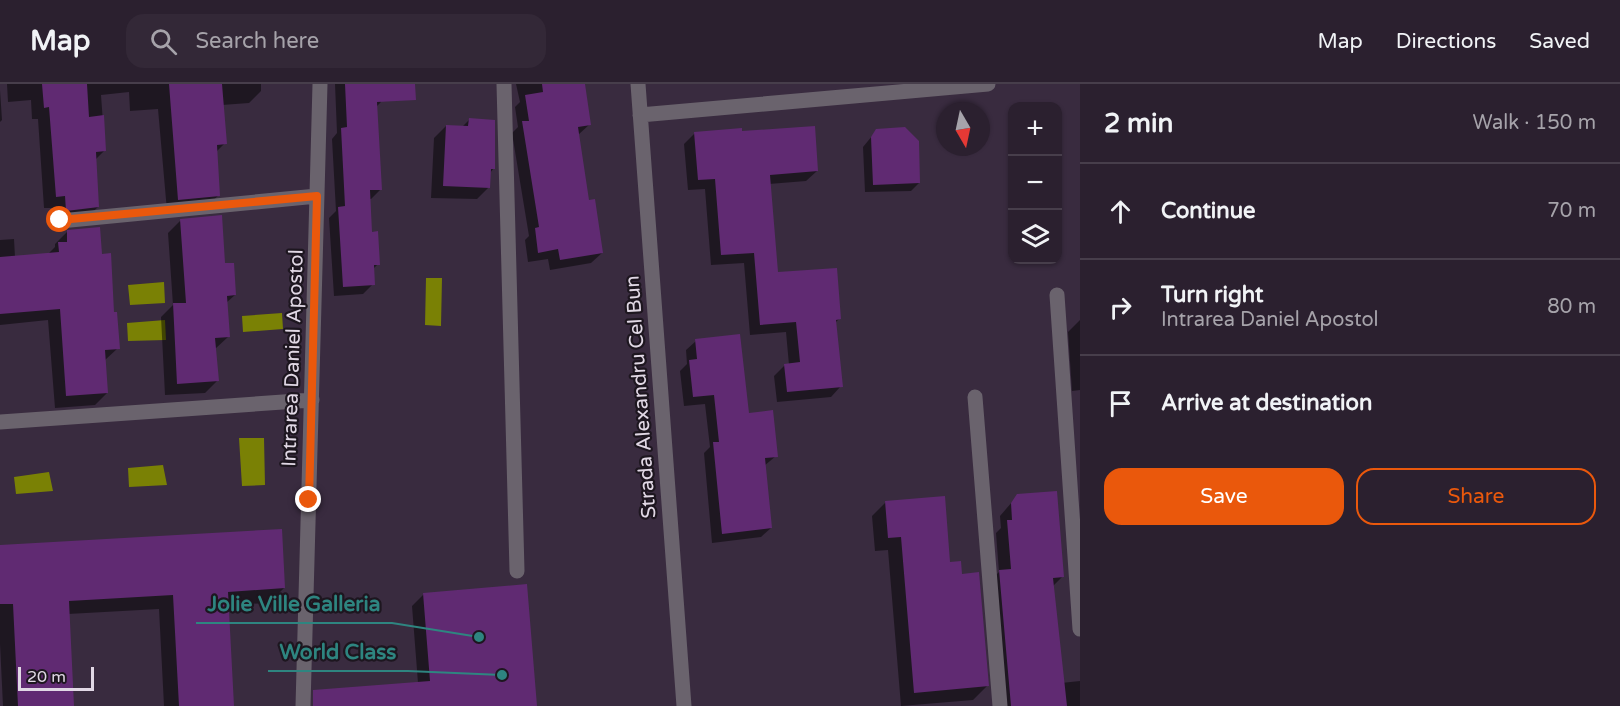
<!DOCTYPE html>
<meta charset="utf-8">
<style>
:root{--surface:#2b202f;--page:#332837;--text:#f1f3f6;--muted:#a6a3aa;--line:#473e4b;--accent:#ea580c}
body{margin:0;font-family:"Varela Round",sans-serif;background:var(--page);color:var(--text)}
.controls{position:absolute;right:18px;top:18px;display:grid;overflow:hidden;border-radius:12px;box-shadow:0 2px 4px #0004}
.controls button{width:54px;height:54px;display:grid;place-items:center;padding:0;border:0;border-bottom:2px solid var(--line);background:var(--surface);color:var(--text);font:30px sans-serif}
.compass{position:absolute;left:936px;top:18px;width:54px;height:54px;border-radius:50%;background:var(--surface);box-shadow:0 2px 4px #0004;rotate:171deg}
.scale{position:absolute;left:18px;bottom:15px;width:76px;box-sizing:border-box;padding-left:6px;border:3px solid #e1d8e5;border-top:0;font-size:16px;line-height:21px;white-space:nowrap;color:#e1d8e5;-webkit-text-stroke:4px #1d161f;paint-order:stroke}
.stop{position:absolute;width:18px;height:18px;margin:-14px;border:4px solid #ea580c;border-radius:50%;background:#fff}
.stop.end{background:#ea580c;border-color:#fff;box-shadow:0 2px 6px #0008}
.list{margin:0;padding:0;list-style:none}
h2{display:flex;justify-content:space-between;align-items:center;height:78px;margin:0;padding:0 24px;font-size:26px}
h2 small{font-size:20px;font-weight:400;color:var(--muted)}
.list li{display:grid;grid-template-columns:39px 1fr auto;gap:18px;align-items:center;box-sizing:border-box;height:96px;padding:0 24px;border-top:2px solid var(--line)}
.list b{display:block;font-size:22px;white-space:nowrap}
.list p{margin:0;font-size:20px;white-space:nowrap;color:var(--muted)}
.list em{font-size:20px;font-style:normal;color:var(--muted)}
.actions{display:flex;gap:12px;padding:18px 24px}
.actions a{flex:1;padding:14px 0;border:2px solid var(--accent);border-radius:18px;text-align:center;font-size:21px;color:var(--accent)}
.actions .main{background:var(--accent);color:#fff}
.icon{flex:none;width:33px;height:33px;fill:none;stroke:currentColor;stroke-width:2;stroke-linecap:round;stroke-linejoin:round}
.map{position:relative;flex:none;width:1080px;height:622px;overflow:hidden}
header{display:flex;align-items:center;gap:36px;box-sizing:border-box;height:84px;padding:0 30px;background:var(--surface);border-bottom:2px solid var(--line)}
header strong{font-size:28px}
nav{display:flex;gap:33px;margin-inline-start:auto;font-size:21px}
.search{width:420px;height:54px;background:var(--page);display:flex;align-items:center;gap:15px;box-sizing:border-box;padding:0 21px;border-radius:18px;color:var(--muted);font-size:22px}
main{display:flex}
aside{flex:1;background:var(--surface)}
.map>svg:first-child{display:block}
</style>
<header>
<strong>Map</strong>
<div class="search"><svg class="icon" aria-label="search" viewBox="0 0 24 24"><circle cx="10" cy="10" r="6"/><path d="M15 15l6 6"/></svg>Search here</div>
<nav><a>Map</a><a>Directions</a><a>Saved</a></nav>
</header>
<main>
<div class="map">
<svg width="1080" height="622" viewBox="0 0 1080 622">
<rect width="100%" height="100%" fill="#392b3f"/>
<path fill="#7a8105" d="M426 194H442L441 242 425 241Z
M164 198 165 219 130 221 128 201Z
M282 229 283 245 243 248 242 232Z
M165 236 166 256 128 257 127 239Z
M239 354H264L265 401 242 402Z
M163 381 167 401 129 403 128 384Z
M49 388 53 407 16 410 14 393Z"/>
<path fill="#0007" d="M7 0H261V7L249 19 222 21 225 59 216 68 219 111 206 123 167 127 158 25 130 27 129 8 101 11 105 66 95 76 98 123 85 135 54 138V124H44L38 35H32L31 16 8 18Z
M335 0H380L381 18 376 23 381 105 371 115H368L370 150 378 180 372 186 373 200 363 210 334 212 329 134 336 127 332 55 337 49Z
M516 0H583L590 40 578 51 588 117 602 169 591 179 550 186 548 175 528 178 525 156 529 152 512 49 518 43 515 23 520 18Z
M0 6 2 36 0 38Z
M469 36 494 84 490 89 489 103 477 115 431 114 434 54 446 42 462 43Z
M877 46 919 99 911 107 865 108 863 63Z
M695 49H741L817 87 806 97 769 100 776 189 839 235 835 239 841 302 831 313 777 318 774 292 785 281H789L786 248 750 251 744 179 711 181 705 105 688 106 684 60Z
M180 137 224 181 235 211 226 219 228 253 215 265 217 297 205 309 165 311 161 233 173 221 168 149Z
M67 148 100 171 118 264 104 277 107 309 95 321 55 324 48 236 0 241V156L14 155 15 173 48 170 55 163V160Z
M1080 236V306L1072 307 1068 248Z
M696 257 776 372 764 382 771 444 761 453 712 459 704 369 710 363 705 320 684 322 680 287 687 280 686 266Z
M1018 411 1063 492 1052 503 1061 599 1080 597V622H998L988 499 999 488 996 449 1001 444 1000 432Z
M886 418 961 491 987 602 973 616 901 622 888 466 875 467 872 432Z
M0 462 284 504 269 519 227 521 233 622H164L159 525 68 530 73 622H3L0 560Z
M424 510 536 622H330L418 599 412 522Z"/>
<path fill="#602a72" d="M42 0H87L89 33 104 31 106 67 96 68 99 123 66 127 65 112 56 113 49 23 44 24Z
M169 0H222L227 60 217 61 220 112 178 116Z
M345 0H415L416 16 377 18 382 106H370L372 148 378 147 380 181H374L375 201 343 203 338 123 345 122 341 44 347 43Z
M542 0H585L591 41 578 43 589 116 595 115 603 169 560 176 558 165 538 169 535 144 539 143 522 37H529L525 11 543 8Z
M469 34 495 36V85H491L490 104 443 102 446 41 468 42Z
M815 42 818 87 770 91 778 188 837 184 841 235 836 236 843 303 787 308 784 280 800 278 796 238 760 241 754 169 721 171 715 95 698 96 694 48 742 44V47Z
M905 43 919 57 920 99 873 101 871 53 876 45Z
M222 131 225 179H234L236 211 227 212 230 253 215 254 219 297 177 300 173 219H186L180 135Z
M100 143 102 170 111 169 114 228H117L120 265 105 266 108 309 66 312 60 225 0 230V173L59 168 58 158H67V146Z
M740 250 749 329 773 326 778 373 765 374 772 444 722 450 713 358H719L714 311 693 313 689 276 697 275 695 255Z
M1057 407 1064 493 1053 494 1067 622H1011L999 486 1011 485 1007 436H1012L1011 419 1017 410Z
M945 412 950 478 961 477 962 490 979 488 989 602 914 609 901 453 888 454 885 417Z
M282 445 285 504 228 508 234 622H179L173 511 69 517 74 622H18L13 520H0V461Z
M527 500 537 622H313V606L430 597 423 509Z"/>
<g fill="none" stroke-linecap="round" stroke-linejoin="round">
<path stroke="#6a636d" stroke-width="15" d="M504 0 517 487
M638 0 684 622
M640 31 988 0
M60 137 317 112
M1057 211 1080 545
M975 313 1000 622
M0 338 312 316
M303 622 320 0"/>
</g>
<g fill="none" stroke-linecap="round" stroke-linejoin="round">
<path stroke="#ea580c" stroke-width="8" d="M60 136 317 112 309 416"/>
</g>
<g text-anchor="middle" stroke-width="4.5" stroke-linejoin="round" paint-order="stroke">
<g font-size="20" fill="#e1d8e5" stroke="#1d161f">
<text transform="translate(292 274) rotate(-88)" y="7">Intrarea Daniel Apostol</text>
<text transform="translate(640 313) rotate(-94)" y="7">Strada Alexandru Cel Bun</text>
</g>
</g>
<path fill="none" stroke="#2e8580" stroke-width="2" d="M479 553L392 539H196M502 591L408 587H268"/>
<g fill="#2e8580" stroke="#1d161f" stroke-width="2">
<circle cx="479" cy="553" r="6"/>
<circle cx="502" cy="591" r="6"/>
</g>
<g font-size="21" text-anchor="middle" font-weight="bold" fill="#2e8580" stroke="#1d161f" stroke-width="4.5" stroke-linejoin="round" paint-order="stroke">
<text x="294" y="527">Jolie Ville Galleria</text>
<text x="338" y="575">World Class</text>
</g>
</svg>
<div class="controls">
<button>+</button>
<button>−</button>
<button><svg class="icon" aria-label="layers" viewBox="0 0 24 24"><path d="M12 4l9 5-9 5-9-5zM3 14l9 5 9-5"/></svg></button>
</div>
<svg class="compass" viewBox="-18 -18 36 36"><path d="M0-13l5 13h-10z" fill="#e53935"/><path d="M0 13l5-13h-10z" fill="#a6a3aa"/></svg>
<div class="scale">20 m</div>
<div class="stop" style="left:60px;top:136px"></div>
<div class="stop end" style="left:309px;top:416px"></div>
</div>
<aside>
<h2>2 min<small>Walk · 150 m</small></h2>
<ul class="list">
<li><svg class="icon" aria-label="ahead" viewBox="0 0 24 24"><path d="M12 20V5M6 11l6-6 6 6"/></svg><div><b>Continue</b></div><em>70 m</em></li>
<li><svg class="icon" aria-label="right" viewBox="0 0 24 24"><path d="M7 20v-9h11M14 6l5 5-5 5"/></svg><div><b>Turn right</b><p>Intrarea Daniel Apostol</p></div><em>80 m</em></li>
<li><svg class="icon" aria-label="arrive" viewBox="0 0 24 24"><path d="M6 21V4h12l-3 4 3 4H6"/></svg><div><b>Arrive at destination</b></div></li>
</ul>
<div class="actions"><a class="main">Save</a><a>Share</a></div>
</aside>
</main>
